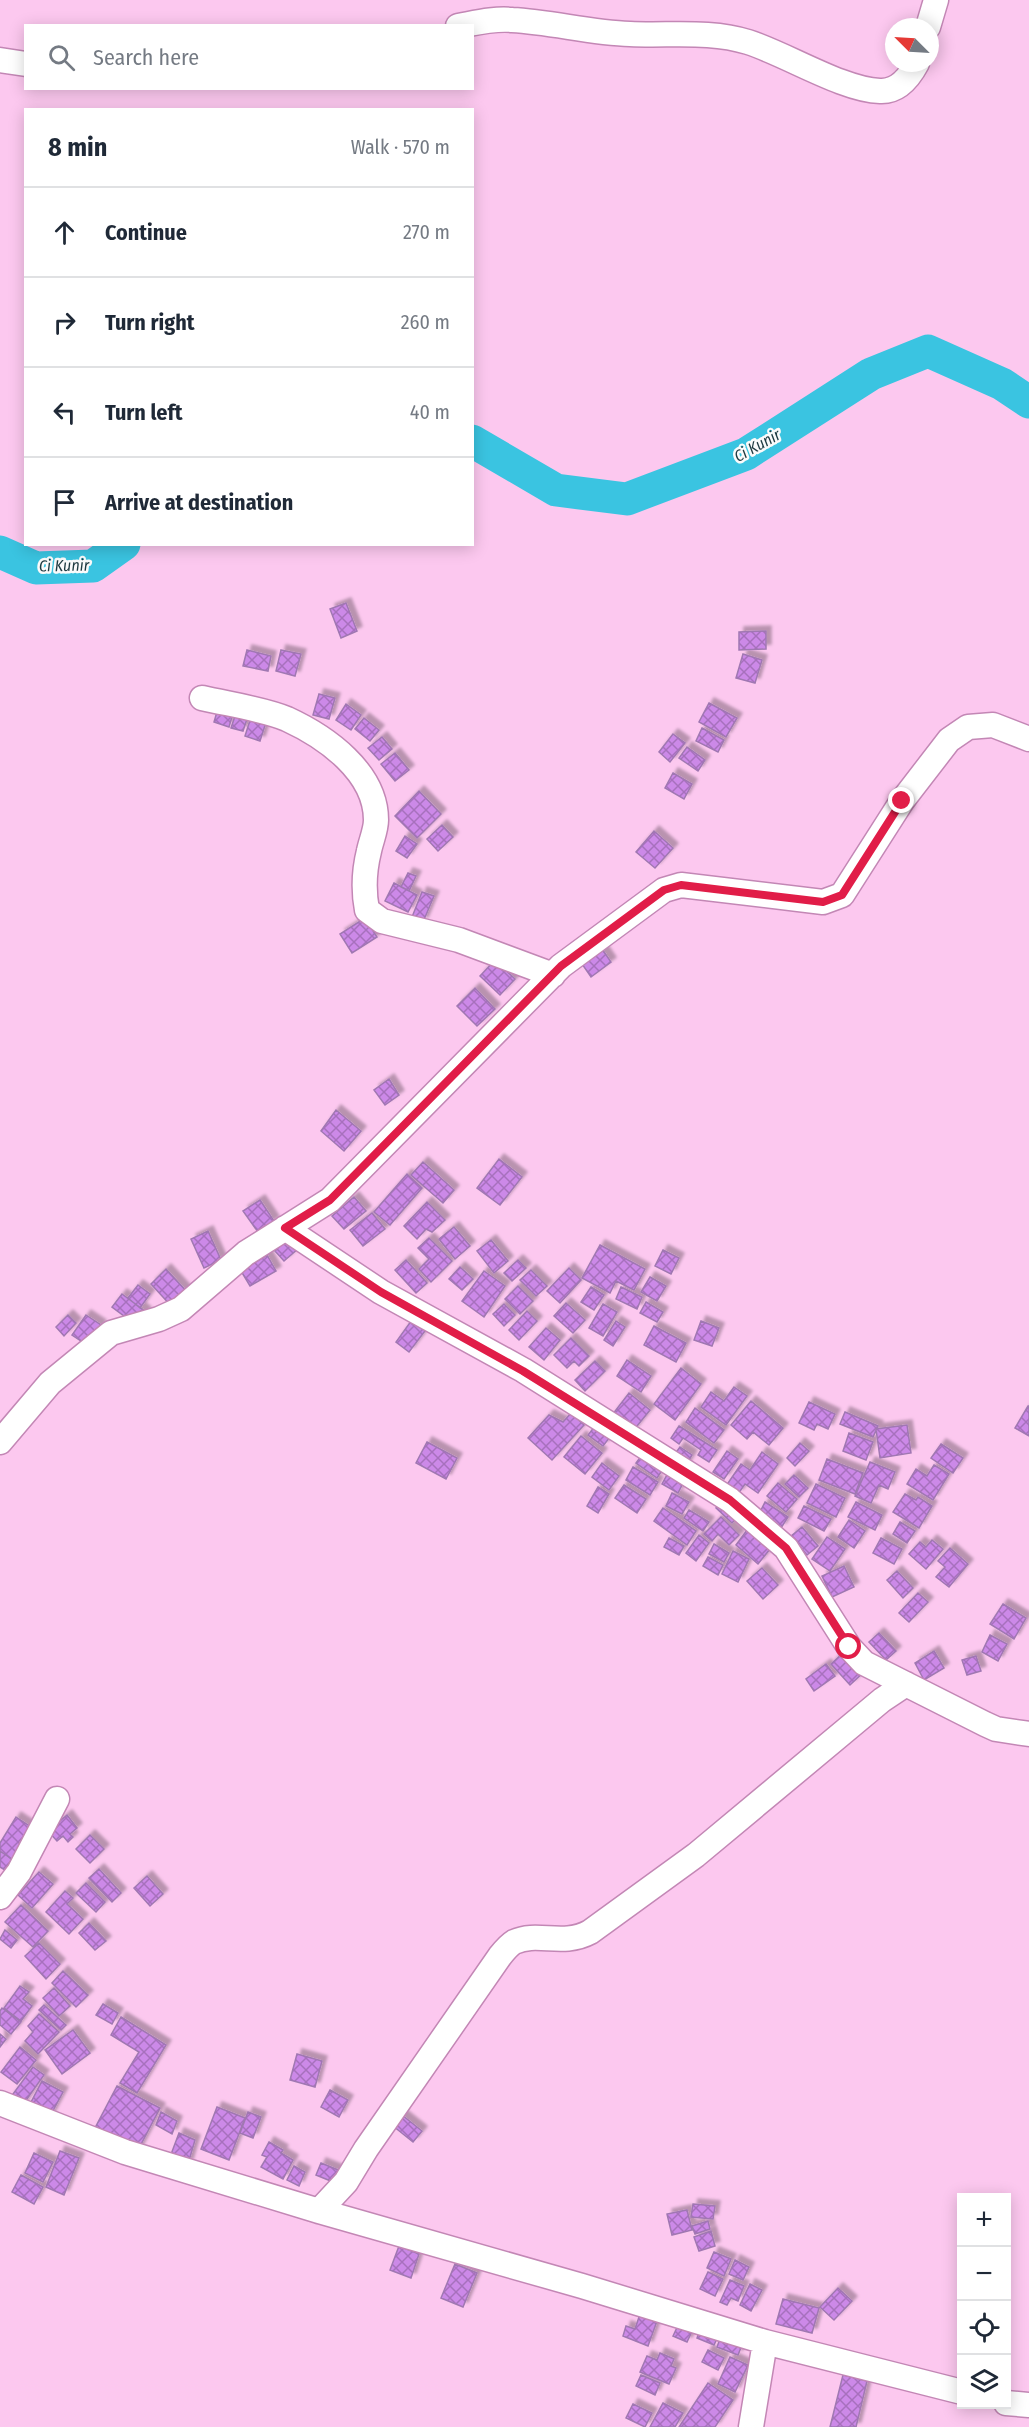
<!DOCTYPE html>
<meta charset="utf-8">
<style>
:root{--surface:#fff;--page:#f6f6f7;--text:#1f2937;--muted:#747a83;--line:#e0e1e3}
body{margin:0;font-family:"Fira Sans Condensed",sans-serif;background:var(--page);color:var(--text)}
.controls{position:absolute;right:18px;bottom:18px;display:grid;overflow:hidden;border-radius:0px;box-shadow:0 3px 15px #0003}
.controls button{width:54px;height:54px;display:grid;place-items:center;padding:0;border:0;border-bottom:2px solid var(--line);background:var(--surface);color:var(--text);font:30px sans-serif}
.compass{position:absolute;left:885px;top:18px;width:54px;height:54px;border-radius:50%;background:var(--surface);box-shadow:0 3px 15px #0003;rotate:294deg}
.stop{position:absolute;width:18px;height:18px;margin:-14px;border:4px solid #e11d48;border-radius:50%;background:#fff}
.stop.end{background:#e11d48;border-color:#fff;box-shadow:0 2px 6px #0008}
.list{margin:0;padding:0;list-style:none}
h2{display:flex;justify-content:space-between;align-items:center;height:78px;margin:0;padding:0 24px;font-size:26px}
h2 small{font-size:20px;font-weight:400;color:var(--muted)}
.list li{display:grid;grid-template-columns:39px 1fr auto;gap:18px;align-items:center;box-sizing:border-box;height:90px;padding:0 24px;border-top:2px solid var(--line)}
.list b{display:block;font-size:22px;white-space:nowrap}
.list em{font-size:20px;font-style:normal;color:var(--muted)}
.icon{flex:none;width:33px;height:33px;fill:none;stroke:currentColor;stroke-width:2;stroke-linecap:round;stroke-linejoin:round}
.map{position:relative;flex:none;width:1029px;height:2427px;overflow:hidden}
.search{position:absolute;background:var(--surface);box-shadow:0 3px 15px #0003;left:24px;top:24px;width:450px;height:66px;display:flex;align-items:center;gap:15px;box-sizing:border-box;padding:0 21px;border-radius:0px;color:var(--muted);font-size:22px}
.panel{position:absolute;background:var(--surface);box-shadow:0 3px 15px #0003;left:24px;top:108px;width:450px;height:438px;border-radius:0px}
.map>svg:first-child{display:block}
</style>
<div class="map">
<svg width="1029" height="2427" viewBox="0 0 1029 2427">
<defs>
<pattern id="building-cross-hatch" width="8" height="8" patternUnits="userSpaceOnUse" patternTransform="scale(1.5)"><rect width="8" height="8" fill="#cc89e8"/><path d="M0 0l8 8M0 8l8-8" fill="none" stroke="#a770bd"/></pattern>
<filter id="shadow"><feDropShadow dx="5" dy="-5" stdDeviation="1.5" flood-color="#0004"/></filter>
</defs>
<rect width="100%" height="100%" fill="#fcc8ef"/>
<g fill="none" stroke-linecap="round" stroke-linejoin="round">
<path stroke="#3ac4e1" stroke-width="33" d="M472 441 556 490 627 499 746 454 871 374 928 351 1002 384 1029 402
M0 552 36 568 93 566 124 544"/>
</g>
<path fill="url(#building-cross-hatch)" stroke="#a078b2" stroke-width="1.5" filter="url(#shadow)" d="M346 603 357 631 341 638 330 609Z
M766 631V649L739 650V632Z
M247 650 271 656 268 671 243 666Z
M281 650 301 654 295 676 276 671Z
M743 654 762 660 755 683 736 678Z
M319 694 335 698 329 719 313 715Z
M709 703 737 718 726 737 699 722Z
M346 704 361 715 351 730 336 720Z
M219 705 234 710 229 727 214 722Z
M237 710 249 713 243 731 231 728Z
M252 714 267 719 260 741 245 736Z
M364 718 379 730 370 741 355 729Z
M702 728 724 740 718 752 696 741Z
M673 734 685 743 670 762 659 752Z
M382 737 392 749 379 760 368 748Z
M687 747 705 760 698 771 679 758Z
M395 753 409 770 395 781 381 764Z
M673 773 692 784 684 799 665 788Z
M419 791 441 814 417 838 395 816Z
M442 825 453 837 438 851 427 839Z
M654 831 673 848 655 868 636 852Z
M405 836 417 844 407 858 396 851Z
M408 873 416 876 409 891 401 887Z
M394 883 417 895 408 912 385 901Z
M422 892 434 896 423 922 412 917Z
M365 918 377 937 352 953 340 934Z
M602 949 611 962 591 977 582 964Z
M495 960 515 979 500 995 480 976Z
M475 988 495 1009 477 1026 457 1006Z
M389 1079 399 1095 385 1105 374 1090Z
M336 1110 361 1131 344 1151 321 1131Z
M499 1159 522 1177 500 1205 477 1188Z
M423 1162 454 1190 443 1203 411 1175Z
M407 1174 422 1188 390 1225 374 1212Z
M354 1197 366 1211 344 1229 332 1216Z
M260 1200 274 1221 258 1232 243 1211Z
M427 1202 445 1220 432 1232 426 1229 417 1239 404 1226Z
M372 1213 385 1229 363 1246 350 1230Z
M454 1227 470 1246 455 1259 439 1239Z
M208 1231 221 1260 204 1268 191 1239Z
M289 1237 299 1248 284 1261 275 1251Z
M429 1238 452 1261 431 1282 419 1269 429 1259 418 1248Z
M491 1240 508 1261 494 1273 477 1251Z
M600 1245 645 1269 634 1290 616 1281 610 1293 582 1278Z
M663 1250 679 1258 671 1274 655 1266Z
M267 1255 276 1271 250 1286 241 1271Z
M406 1260 427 1283 416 1293 395 1270Z
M518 1260 526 1268 512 1281 504 1273Z
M460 1267 473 1279 462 1290 449 1279Z
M569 1268 581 1280 560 1303 547 1291Z
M166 1269 188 1293 173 1308 151 1284Z
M531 1270 547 1286 536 1296 520 1280Z
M484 1271 505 1286 484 1317 462 1301Z
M650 1277 666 1286 657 1301 641 1292Z
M138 1285 150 1294 140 1308 128 1298Z
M518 1286 533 1301 520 1314 505 1299Z
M591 1287 604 1295 594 1310 581 1302Z
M621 1287 642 1297 637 1309 616 1299Z
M122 1294 146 1312 136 1325 112 1307Z
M646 1302 663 1312 657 1322 640 1313Z
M566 1303 585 1320 573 1333 554 1316Z
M504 1304 515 1315 504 1326 493 1314Z
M603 1304 617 1312 603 1336 589 1328Z
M527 1311 537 1321 519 1340 509 1330Z
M68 1315 76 1323 64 1336 56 1327Z
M86 1315 101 1325 87 1345 72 1335Z
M414 1317 428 1327 409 1352 396 1342Z
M616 1321 625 1327 613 1346 604 1340Z
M701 1321 719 1328 712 1346 694 1340Z
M654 1326 686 1343 676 1362 644 1345Z
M546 1328 560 1340 544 1360 529 1347Z
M571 1338 589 1356 579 1366 574 1361 567 1368 554 1355Z
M627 1360 651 1376 641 1392 617 1376Z
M595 1361 605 1371 585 1391 575 1380Z
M681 1368 701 1384 675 1420 654 1404Z
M734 1387 747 1396 726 1425 701 1407 711 1392 724 1401Z
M629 1393 650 1410 633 1431 612 1415Z
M751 1401 783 1428 769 1445 753 1432 747 1439 731 1425Z
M809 1402 835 1414 828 1429 817 1424 814 1430 799 1423Z
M1028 1406H1029V1436L1015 1428Z
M695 1408 724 1430 714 1443 686 1422Z
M845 1412 878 1426 873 1437 840 1424Z
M571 1413 584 1425 552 1460 528 1438 549 1415 563 1422Z
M907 1425 911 1453 880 1458 876 1429Z
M595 1426 610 1437 603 1446 588 1435Z
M679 1426 717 1450 709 1462 698 1455 701 1450 683 1438 679 1444 671 1438Z
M849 1433 873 1442 866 1460 843 1451Z
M581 1436 602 1453 585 1474 564 1457Z
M427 1442 457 1458 446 1479 416 1463Z
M800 1443 809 1451 795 1466 787 1458Z
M941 1444 963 1458 953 1473 931 1458Z
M680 1447 692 1455 685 1467 672 1458Z
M727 1451 738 1459 724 1479 713 1472Z
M644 1452 665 1466 657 1478 636 1463Z
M762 1452 778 1464 758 1493 745 1484 738 1494 726 1486 741 1464 750 1470Z
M827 1459 863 1473 855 1494 819 1480Z
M870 1462 895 1472 888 1489 879 1485 871 1503 855 1496Z
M602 1463 619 1476 609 1490 592 1477Z
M934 1465 949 1474 933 1500 907 1484 916 1469 927 1476Z
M633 1467 658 1482 650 1495 626 1480Z
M668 1473 684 1481 678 1493 662 1484Z
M794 1475 808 1488 799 1497 785 1484Z
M778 1483 797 1499 786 1512 767 1496Z
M816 1484 845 1498 836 1517 807 1503Z
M624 1485 646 1499 637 1513 615 1498Z
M598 1487 609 1494 598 1513 587 1506Z
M672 1493 689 1502 682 1514 666 1506Z
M905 1494 916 1500 918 1497 932 1506 919 1528 893 1512Z
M723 1499 740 1514 732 1523 716 1508Z
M765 1502 788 1517 781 1528 759 1514Z
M856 1502 882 1515 875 1530 848 1517Z
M804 1506 831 1519 824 1531 798 1518Z
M663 1508 696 1531 687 1545 654 1521Z
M689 1510 709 1522 703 1531 684 1518Z
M721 1517 739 1535 729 1545 718 1534 712 1541 704 1534Z
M849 1520 865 1531 854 1548 838 1537Z
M900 1522 915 1531 907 1543 893 1534Z
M802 1527 818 1546 807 1555 791 1536Z
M747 1530 770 1549 758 1564 736 1545Z
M699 1535 709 1543 696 1561 686 1553Z
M827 1537 845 1549 830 1571 812 1559Z
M669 1538 684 1546 679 1555 664 1547Z
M881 1538 902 1549 894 1564 873 1553Z
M932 1540 943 1549 926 1569 909 1554 920 1542 926 1547Z
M714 1544 729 1553 724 1562 709 1554Z
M950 1548 968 1564 949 1587 936 1577 945 1567 938 1561Z
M733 1551 749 1559 738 1582 722 1574Z
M708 1557 723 1565 718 1575 703 1566Z
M844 1566 854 1587 832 1597 822 1576Z
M762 1568 778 1585 763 1599 747 1581Z
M897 1571 913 1588 903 1598 887 1580Z
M918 1593 928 1602 909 1622 899 1613Z
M1003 1604 1026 1618 1014 1639 990 1624Z
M879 1633 896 1651 886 1660 869 1642Z
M990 1635 1007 1644 998 1661 982 1652Z
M846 1650 865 1671 850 1685 831 1664Z
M934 1651 944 1668 924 1680 915 1663Z
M976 1656 981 1671 967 1675 962 1660Z
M826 1664 835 1676 814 1691 806 1679Z
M67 1815 77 1828 70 1834 73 1837 68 1842 63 1836 57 1841 48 1831Z
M16 1817 31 1827 12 1859 0 1851V1843Z
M90 1835 104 1849 90 1863 76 1849Z
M0 1851 16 1862 10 1873 0 1867Z
M99 1869 121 1893 112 1902 89 1878Z
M39 1872 53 1884 32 1908 18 1895Z
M147 1876 163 1894 150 1906 134 1888Z
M86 1883 105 1902 96 1912 76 1893Z
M65 1891 73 1898 67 1904 83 1919 69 1934 46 1912Z
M21 1905 48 1931 33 1947 5 1922Z
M89 1923 106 1941 95 1950 79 1933Z
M5 1930 17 1940 11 1948 0 1939Z
M39 1943 60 1964 46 1979 25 1956Z
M63 1971 88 1995 76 2007 52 1983Z
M20 1986 29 1992 23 1999 32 2006 21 2021 4 2008Z
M54 1988 70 2006 59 2016 43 1998Z
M103 2004 118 2013 112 2024 96 2015Z
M44 2005 66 2025 61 2030 39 2010Z
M2 2008 21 2022 11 2034 0 2025V2011Z
M39 2014 59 2032 38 2054 25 2041 33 2032 28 2026Z
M121 2017 166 2045 137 2093 120 2083 139 2052 111 2035Z
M73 2030 90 2053 62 2074 45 2050Z
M0 2034 6 2039 0 2047Z
M20 2047 36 2060 17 2084 1 2072Z
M297 2054 322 2061 315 2087 290 2080Z
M33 2067 44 2075 22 2106 10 2098Z
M42 2081 63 2092 49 2118 29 2106Z
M117 2086 160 2108 138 2150 95 2128Z
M330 2090 348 2100 339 2117 321 2107Z
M217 2107 245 2118 229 2160 201 2149Z
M161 2112 177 2121 172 2134 156 2125Z
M248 2112 261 2117 253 2138 240 2133Z
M402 2115 422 2131 413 2142 393 2126Z
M179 2133 195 2140 188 2164 170 2157Z
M269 2142 283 2150 281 2153 293 2160 283 2179 261 2167 267 2157 262 2155Z
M60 2151 79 2158 64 2195 46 2187Z
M34 2153 53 2162 43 2182 25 2173Z
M321 2163 343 2172 338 2184 316 2175Z
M294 2166 305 2172 299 2186 287 2180Z
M21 2175 43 2187 34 2204 12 2192Z
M693 2204 715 2206 713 2219 691 2217Z
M687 2210 692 2230 672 2235 667 2214Z
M708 2221 710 2229 695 2234 692 2226Z
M711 2231 715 2246 699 2251 694 2237Z
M399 2246 419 2254 411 2278 390 2270Z
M714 2252 731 2259 724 2276 707 2268Z
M735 2260 749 2267 743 2280 729 2274Z
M455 2264 477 2273 463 2307 441 2298Z
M708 2272 723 2279 715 2296 700 2289Z
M730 2280 744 2286 738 2301 731 2298 727 2305 720 2302Z
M750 2284 762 2290 751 2311 740 2305Z
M838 2288 852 2301 834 2320 820 2307Z
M783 2299 819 2308 812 2333 776 2324Z
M640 2314 657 2321 648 2346 623 2336 626 2326 635 2329Z
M681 2319 695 2325 687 2342 673 2336Z
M702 2324 720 2332 714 2345 697 2338Z
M721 2336 742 2345 738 2355 717 2347Z
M708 2350 724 2358 718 2370 702 2362Z
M660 2353 674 2359 671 2366 676 2368 669 2384 640 2372 647 2356 657 2360Z
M730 2357 748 2365 735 2392 718 2384Z
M641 2375 660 2383 655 2395 636 2386Z
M843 2375 867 2381 856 2427H830Z
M708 2383 733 2400 715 2427H679Z
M663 2403 683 2413 675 2427H650Z
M633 2404 652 2413 645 2427 626 2418Z"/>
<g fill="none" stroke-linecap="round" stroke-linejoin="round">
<defs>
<path id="minor" d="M458 26C475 23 495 18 512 20 552 22 590 33 630 34 669 36 710 30 748 42 786 54 843 90 880 91 898 92 909 78 917 63
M928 27 936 0
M0 60 26 64
M202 698C227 704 264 709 287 719 326 737 376 772 376 820 376 830 371 841 369 851 364 871 363 889 367 910L382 921 459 940 553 975
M285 1228 381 1292 523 1370 730 1500 786 1548 849 1647 864 1663 985 1724 996 1729 1029 1734
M0 1442 50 1383 111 1333 159 1319 181 1309 246 1253 330 1200 561 966 664 890 681 885 823 902 842 895 902 801 949 740 968 727 993 725 1029 739
M0 1897 19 1872 57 1799
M0 2103 125 2152 319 2211 582 2286 765 2342 962 2392
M319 2211 346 2182 366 2149 500 1956C504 1951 509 1945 514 1942 538 1931 562 1947 590 1932L696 1855 882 1700 906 1684
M1006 2403 1029 2405
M751 2427 765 2342"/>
</defs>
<use href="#minor" stroke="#c387b5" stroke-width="27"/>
<use href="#minor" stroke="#fff" stroke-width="24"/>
</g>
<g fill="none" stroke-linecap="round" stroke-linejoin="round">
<path stroke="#e11d48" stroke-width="8" d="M849 1647 786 1548 730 1500 523 1371 381 1292 285 1228 330 1200 561 966 664 890 681 885 823 902 842 895 902 801"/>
</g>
<g text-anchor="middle" stroke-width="5" stroke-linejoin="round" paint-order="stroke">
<g font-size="16" font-style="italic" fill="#1e3a41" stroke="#fbfbfb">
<text transform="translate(757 445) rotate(-29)" y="6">Ci Kunir</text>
<text transform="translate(64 565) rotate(-1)" y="6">Ci Kunir</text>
</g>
</g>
</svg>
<div class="controls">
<button>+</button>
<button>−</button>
<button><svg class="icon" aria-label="locate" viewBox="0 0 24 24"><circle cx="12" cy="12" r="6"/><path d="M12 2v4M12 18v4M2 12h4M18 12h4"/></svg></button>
<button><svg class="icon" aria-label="layers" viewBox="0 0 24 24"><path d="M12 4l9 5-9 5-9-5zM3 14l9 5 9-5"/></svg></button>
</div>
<svg class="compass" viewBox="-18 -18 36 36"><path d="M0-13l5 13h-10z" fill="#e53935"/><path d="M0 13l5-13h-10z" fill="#747a83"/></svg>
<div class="stop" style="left:849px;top:1647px"></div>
<div class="stop end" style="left:902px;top:801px"></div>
<div class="search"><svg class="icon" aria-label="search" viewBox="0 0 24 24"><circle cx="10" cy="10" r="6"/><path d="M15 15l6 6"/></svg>Search here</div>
<section class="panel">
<h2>8 min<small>Walk · 570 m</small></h2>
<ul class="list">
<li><svg class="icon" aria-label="ahead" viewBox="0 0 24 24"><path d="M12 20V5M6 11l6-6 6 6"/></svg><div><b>Continue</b></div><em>270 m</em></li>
<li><svg class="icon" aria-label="right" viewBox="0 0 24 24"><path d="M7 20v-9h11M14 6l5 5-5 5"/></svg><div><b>Turn right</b></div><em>260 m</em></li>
<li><svg class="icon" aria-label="left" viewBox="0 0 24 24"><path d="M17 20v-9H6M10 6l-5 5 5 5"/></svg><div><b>Turn left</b></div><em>40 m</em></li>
<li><svg class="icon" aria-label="arrive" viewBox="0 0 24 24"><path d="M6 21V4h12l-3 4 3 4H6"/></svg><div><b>Arrive at destination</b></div></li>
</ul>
</section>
</div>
